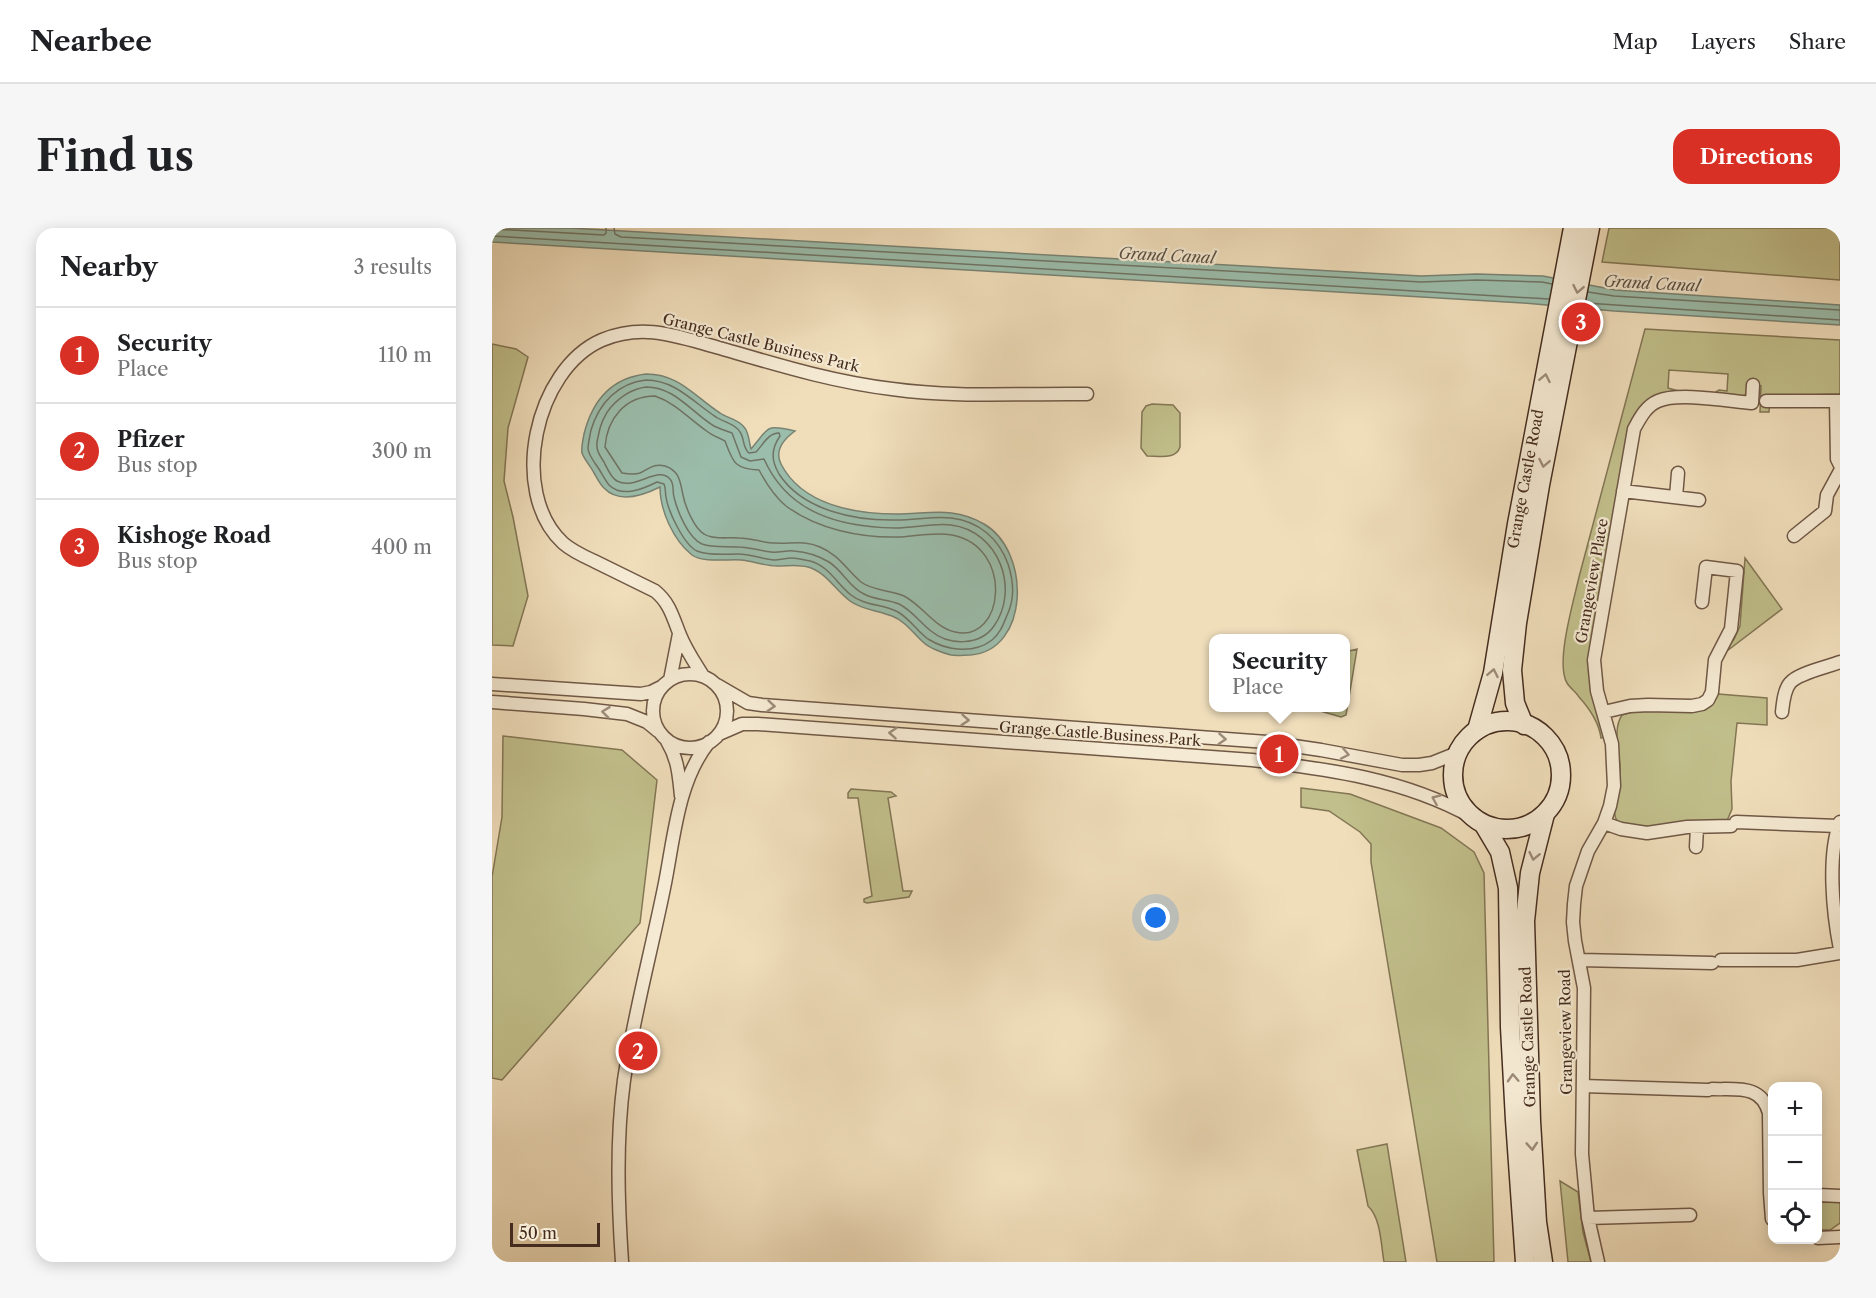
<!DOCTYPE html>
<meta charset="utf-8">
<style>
:root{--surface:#fff;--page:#f6f6f6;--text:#202124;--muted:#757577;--line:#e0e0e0;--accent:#d93025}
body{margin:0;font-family:"Libre Caslon Text",serif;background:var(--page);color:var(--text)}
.controls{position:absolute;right:18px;bottom:18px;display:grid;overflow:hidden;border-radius:12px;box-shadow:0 3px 15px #0003}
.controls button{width:54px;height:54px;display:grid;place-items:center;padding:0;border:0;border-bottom:2px solid var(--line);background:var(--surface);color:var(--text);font:30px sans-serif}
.scale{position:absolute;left:18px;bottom:15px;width:90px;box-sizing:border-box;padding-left:6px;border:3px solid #452c1f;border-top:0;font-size:16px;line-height:21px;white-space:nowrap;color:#452c1f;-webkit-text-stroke:4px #f5ead3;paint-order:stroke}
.you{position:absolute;left:664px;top:690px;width:21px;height:21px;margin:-15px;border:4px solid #fff;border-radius:50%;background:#1a73e8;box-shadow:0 0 0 9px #1a73e833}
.badge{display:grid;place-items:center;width:39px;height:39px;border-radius:50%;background:var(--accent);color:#fff;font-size:20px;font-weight:700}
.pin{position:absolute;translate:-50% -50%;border:3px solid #fff;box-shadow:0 2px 6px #0006}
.popup{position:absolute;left:717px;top:406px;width:141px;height:78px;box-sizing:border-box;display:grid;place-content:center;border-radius:12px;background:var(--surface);filter:drop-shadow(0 2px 4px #0005);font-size:20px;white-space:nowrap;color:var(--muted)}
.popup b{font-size:22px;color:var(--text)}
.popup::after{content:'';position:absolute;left:50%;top:100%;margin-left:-12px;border:12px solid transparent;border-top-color:var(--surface)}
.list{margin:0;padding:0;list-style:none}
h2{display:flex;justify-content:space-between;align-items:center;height:78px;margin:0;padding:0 24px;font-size:26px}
h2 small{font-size:20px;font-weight:400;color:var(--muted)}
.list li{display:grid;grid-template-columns:39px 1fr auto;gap:18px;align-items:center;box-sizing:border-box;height:96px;padding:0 24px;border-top:2px solid var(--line)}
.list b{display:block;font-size:22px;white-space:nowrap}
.list p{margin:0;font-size:20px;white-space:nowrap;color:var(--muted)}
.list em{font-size:20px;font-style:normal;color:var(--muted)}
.icon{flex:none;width:33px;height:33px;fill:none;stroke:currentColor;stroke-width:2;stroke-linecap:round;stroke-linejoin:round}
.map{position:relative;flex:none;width:1348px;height:1034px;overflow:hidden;border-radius:18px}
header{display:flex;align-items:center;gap:36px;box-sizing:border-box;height:84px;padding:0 30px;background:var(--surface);border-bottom:2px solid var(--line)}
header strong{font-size:28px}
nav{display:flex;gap:33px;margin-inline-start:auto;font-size:21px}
.intro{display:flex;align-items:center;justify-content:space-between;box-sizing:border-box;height:144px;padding:0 36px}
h1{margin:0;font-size:42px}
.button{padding:15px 27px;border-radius:18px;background:var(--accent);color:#fff;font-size:21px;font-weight:700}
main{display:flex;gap:36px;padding:0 36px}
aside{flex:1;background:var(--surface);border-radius:18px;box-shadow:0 3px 15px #0003}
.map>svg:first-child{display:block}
</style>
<header>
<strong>Nearbee</strong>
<nav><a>Map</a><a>Layers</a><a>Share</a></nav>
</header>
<div class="intro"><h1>Find us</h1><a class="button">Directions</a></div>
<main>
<aside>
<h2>Nearby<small>3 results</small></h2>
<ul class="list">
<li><span class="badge">1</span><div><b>Security</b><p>Place</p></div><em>110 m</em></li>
<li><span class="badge">2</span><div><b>Pfizer</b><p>Bus stop</p></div><em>300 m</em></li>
<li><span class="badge">3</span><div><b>Kishoge Road</b><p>Bus stop</p></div><em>400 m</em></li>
</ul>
</aside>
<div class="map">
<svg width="1348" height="1034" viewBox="0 0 1348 1034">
<rect width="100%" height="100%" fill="#f0debb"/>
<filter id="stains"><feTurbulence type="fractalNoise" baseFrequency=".00333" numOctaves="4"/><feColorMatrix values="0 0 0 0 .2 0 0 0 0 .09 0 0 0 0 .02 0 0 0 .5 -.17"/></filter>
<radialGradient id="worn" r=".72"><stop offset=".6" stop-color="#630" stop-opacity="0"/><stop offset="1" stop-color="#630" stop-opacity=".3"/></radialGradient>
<path fill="#c1bf8b" stroke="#837655" stroke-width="1.5" d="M1117 0H1348V52L1110 34Z
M1153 101 1348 112V166L1278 168 1277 184H1268L1269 158H1258L1255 166 1249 169 1224 167V164L1227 162 1235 163 1236 146 1177 142 1176 160 1183 162C1158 168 1145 176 1136 201L1101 402 1098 428 1113 509 1109 510C1107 495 1097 480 1087 469 1084 464 1078 460 1075 455 1063 435 1082 372 1087 349Z
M0 116 24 121 36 129 16 200 12 253 21 289 36 368 21 418 0 417Z
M660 176 681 177 688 185V219C684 232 667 228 655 228L649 220 650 184 654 178Z
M1253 330 1290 381 1231 426 1242 411 1248 398Z
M865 421 854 487 849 489 818 480H853V424Z
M1226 466 1275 470V497L1245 495 1239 553 1240 581 1234 595C1213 596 1143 604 1128 595 1125 593 1123 590 1123 587 1120 577 1128 553 1128 541 1128 524 1120 502 1130 487L1140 484 1160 483 1203 484 1217 479Z
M11 508 130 522 165 552 148 695 10 852 0 850V649L10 589Z
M809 560 858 566 949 600 982 624 992 645 1002 1034H945L879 634V616L868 604 837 583 809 579Z
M359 561 399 564 404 568 396 570 411 663H420L417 669 375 675 372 674V671L380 668 366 570H356V565Z
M895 916 914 1034H892C889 1017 889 990 876 978L865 922Z
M1068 953 1086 964 1091 1004 1099 1034H1076Z
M1326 974H1348V995L1338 1002H1326Z"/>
<path fill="#9bbdab" stroke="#798373" stroke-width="1.5" d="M0 0H78L929 48 985 46 1051 48 1123 62 1348 77V97L1122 83 1031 75 0 14Z
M154 146C187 146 202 168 228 185 235 190 246 191 252 199 257 204 257 214 259 221 278 199 273 196 303 203 292 211 282 222 289 236 310 277 363 286 404 286 437 286 462 278 492 296 539 323 538 423 478 427 472 427 465 428 459 427 451 425 437 420 431 414 421 405 413 393 400 388 385 382 370 382 358 373 343 362 334 344 316 339 305 336 296 338 285 338 273 338 261 333 249 332 236 331 211 335 200 327 181 312 168 282 168 259 152 267 127 276 112 260 108 256 105 250 102 245 99 239 92 231 90 225 89 219 91 212 92 206 100 174 119 150 154 146Z"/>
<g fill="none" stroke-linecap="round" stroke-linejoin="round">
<path stroke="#707465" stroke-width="1.5" d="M122 0 123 6 129 9 929 54 985 52 1050 54 1060 56
M0 1 112 7 114 5V0
M0 8 1057 71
M1096 64 1122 68 1348 82
M1094 75 1348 92
M154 152C183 152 201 174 224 189 231 194 244 196 248 204 253 211 250 219 257 225L264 224C271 217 276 205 287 205L288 208C279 221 279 232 287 246 311 283 364 293 405 292 423 292 442 288 459 290 487 293 507 311 516 336 521 351 523 369 516 385 512 394 509 405 500 412 482 426 455 423 436 411 426 404 418 391 406 384 391 376 373 378 359 367 345 356 337 338 318 333 312 332 305 330 300 330 294 330 288 332 282 332 270 331 258 326 246 326 234 326 217 328 205 323 192 317 176 283 174 269 173 264 174 261 172 256L165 254C151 261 130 270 117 257 113 252 110 246 107 241 103 235 97 228 96 221 96 215 98 208 99 202 107 175 126 155 154 152Z
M154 159C183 159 199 184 222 198 228 201 234 203 240 205L249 229 258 233 272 231C296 285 347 299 403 300 422 300 441 295 459 297 507 303 528 361 502 398 488 418 457 418 439 403 428 395 421 383 407 376 396 371 382 372 372 366 357 359 351 343 337 334 327 328 315 324 302 323 295 322 287 325 279 324 268 323 258 319 247 319 235 318 221 320 210 316 196 310 185 282 182 269 180 263 183 257 178 251 165 237 144 263 125 253 119 250 115 240 112 234 106 225 103 220 106 209 108 198 111 188 119 179 129 168 139 161 154 159Z
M163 168C184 175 198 192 216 204 221 208 228 210 233 213 241 234 242 241 267 242 274 255 282 268 294 278 325 301 368 310 406 309 423 308 443 304 460 307 523 319 512 416 463 404 442 399 431 378 412 368 398 362 381 363 369 354 354 341 347 327 328 319 312 312 299 316 283 315 271 315 260 310 247 310 237 309 221 312 212 306 202 300 193 278 191 267 188 254 188 243 173 238 162 235 157 241 148 245 142 247 136 246 130 245L113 219C115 191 133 168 163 168Z"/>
<defs>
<path id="minor" d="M1274 173H1348
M1344 173 1345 231 1348 237
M1131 263 1207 272
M1184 269 1186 245
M1302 308 1333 283 1335 267 1348 243
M161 483a37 37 0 1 1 74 0a37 37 0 1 1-74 0Z
M211 448C203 435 194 422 188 407 181 390 178 375 163 363 143 353 122 343 102 333 91 328 80 323 71 315 16 264 43 141 110 112 151 95 184 108 224 119 283 136 340 154 400 161 464 170 531 165 595 166
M178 452 187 406
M0 456 149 466 159 464 169 459
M225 457 256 475 270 477 775 514 829 522 910 537H927L940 535 965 525
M0 474 92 481 135 486 155 494 166 503
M1112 484 1138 478 1156 477 1200 478 1210 476 1216 472 1220 464 1223 432 1239 401 1245 343 1214 339 1210 374
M1290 484C1291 475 1292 462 1298 455 1306 445 1336 439 1348 434
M227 506 250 496H266L760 532C836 541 912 551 980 589
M175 513C186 531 187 548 189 568
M1244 594 1346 598
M1348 594C1335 628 1341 686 1348 721
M1112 595 1129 601 1155 605 1195 599 1239 598
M1204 619 1205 599
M1088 732 1220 735
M1229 732H1305L1348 725
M1091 858 1216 862
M1220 861C1245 862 1269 856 1277 885L1278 965 1280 991
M1326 967 1348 968
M1096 990 1198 987
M1326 1010 1348 1009
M130 1034C126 974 124 912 132 852 142 787 159 724 172 660 182 612 185 554 217 514
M1106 1034 1096 990 1090 926 1092 760 1083 713 1081 694 1082 676 1084 658 1096 623 1112 595 1118 578 1122 558 1120 516 1105 463 1102 432 1142 201C1148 190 1154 178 1166 173 1187 164 1236 173 1260 175L1261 157"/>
<g id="secondary">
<circle cx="1015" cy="547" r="54"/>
<path d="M1032 497 1023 475 1020 442 1025 395 1048 257 1098 0"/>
<path id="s1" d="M985 502 1001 445 1025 296 1081 0"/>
<path d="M992 597 1008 624 1016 660 1018 799 1023 892 1033 1034"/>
<path d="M1051 1034 1045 994 1039 893 1033 693 1038 645 1053 586"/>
</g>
</defs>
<use href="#minor" stroke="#705846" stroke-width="15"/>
<use href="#secondary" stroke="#452c1f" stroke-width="21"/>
<use href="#minor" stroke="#f5ead3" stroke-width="12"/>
<use href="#secondary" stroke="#f5ead3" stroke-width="18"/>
</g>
<defs><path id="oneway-chevron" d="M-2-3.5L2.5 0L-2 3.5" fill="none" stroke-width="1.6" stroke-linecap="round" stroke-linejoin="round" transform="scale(1.5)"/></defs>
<g stroke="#9d8b79">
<use href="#oneway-chevron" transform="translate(1086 61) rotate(101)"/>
<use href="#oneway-chevron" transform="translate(1053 150) rotate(-79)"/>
<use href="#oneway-chevron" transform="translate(1052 235) rotate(101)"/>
<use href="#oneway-chevron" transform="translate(1001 445) rotate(-79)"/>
<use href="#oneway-chevron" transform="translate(279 478) rotate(5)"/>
<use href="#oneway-chevron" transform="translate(114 484) rotate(-173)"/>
<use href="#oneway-chevron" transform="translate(473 492) rotate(4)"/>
<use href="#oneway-chevron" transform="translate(401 505) rotate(-176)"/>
<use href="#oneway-chevron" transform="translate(730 511) rotate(4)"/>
<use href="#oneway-chevron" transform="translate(853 526) rotate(11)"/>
<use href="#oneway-chevron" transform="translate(944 571) rotate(-157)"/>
<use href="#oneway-chevron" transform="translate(1042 628) rotate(102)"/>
<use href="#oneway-chevron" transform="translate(1021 850) rotate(-93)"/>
<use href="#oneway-chevron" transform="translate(1040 918) rotate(86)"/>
</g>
<g text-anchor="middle" stroke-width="4.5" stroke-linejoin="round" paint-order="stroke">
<g font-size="15" fill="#452c1f" stroke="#f5ead3">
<text transform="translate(269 115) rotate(14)" y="5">Grange Castle Business Park</text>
<text dy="5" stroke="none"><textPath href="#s1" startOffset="256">Grange Castle Road</textPath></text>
<text transform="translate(1100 353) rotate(-80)" y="5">Grangeview Place</text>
<text transform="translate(608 506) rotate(4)" y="5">Grange Castle Business Park</text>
<text transform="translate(1074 804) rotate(-91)" y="5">Grangeview Road</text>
<text transform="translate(1036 809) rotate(-92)" y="5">Grange Castle Road</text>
</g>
<g font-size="16" font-style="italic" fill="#5a5042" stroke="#f5ead3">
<text transform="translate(675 27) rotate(3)" y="6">Grand Canal</text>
<text transform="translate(1160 55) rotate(3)" y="6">Grand Canal</text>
</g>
</g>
<rect width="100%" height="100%" filter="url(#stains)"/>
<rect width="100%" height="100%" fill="url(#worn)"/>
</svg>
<div class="controls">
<button>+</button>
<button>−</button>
<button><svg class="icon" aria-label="locate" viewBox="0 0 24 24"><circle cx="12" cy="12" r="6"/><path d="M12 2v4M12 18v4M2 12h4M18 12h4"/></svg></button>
</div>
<div class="scale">50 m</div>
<div class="you"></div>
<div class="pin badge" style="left:787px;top:526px">1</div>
<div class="popup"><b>Security</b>Place</div>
<div class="pin badge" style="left:146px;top:823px">2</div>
<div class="pin badge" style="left:1089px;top:94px">3</div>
</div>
</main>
